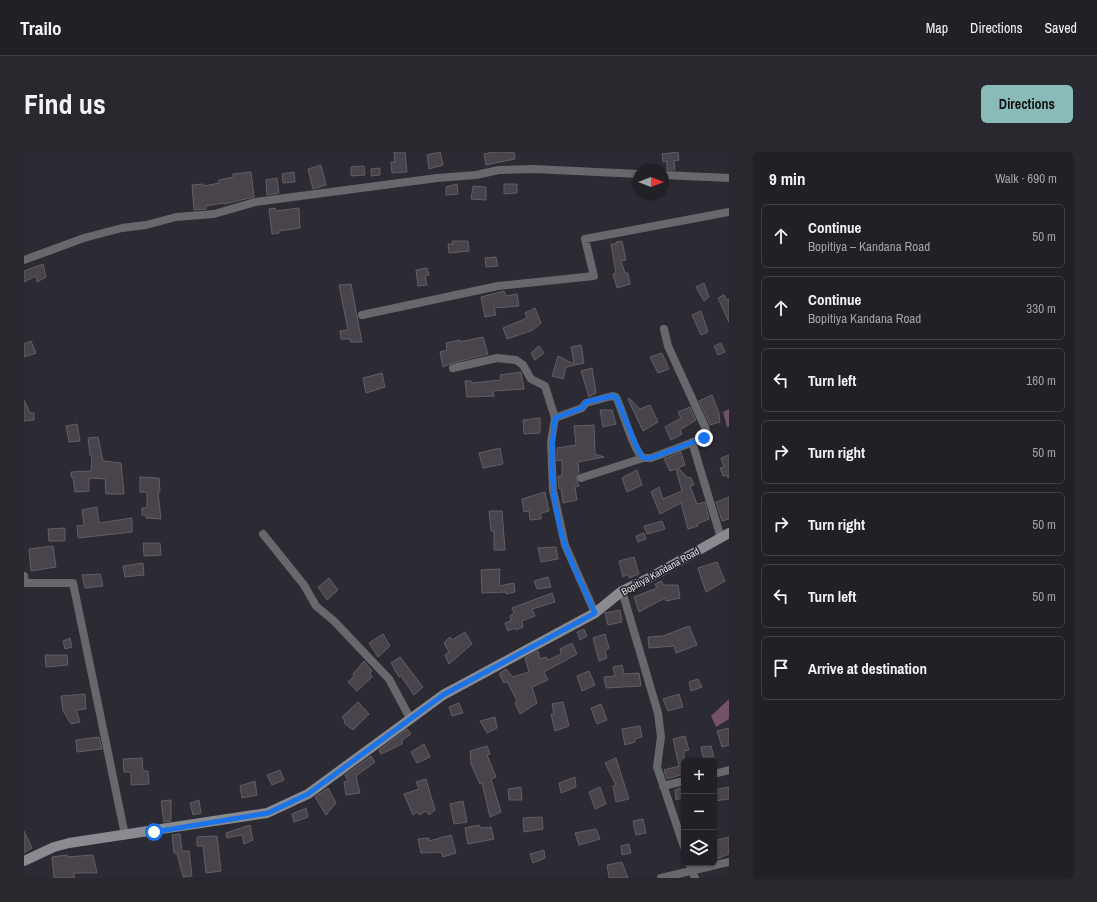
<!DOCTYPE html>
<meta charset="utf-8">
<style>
:root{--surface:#212026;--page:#29282e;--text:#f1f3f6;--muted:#a2a3a7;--line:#3e3e43;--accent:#8bbbb9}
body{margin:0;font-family:"Archivo Narrow",sans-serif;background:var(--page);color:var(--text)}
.controls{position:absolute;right:12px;bottom:12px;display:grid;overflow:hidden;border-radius:6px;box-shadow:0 1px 3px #0004}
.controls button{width:36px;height:36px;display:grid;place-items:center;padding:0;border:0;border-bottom:1px solid var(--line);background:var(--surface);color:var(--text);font:20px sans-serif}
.compass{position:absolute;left:609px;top:12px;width:36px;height:36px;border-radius:50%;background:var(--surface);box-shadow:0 1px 3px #0004;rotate:90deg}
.stop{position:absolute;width:12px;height:12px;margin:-9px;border:3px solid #1a73e8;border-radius:50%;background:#fff}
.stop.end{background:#1a73e8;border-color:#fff;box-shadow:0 1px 4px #0008}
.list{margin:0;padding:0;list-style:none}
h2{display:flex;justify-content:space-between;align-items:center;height:52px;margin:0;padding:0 16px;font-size:17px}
h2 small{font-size:13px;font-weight:400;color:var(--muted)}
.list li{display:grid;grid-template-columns:26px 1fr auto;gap:12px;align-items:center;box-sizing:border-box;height:64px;margin:0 8px 8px;padding:0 8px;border:1px solid var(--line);border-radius:6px}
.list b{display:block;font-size:15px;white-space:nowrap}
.list p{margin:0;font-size:13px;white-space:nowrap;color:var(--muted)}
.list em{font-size:13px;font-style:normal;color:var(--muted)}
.icon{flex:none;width:22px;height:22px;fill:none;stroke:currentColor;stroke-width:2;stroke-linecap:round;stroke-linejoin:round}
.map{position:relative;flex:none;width:705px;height:726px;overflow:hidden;border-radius:6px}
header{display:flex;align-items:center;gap:24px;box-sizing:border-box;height:56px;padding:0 20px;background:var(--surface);border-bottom:1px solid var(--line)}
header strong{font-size:19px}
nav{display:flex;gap:22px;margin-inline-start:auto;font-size:14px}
.intro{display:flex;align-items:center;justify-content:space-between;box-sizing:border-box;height:96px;padding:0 24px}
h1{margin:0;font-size:28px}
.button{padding:10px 18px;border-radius:6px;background:var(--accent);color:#111;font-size:14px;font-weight:700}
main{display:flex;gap:24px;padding:0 24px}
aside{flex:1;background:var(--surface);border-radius:6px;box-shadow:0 1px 3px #0004}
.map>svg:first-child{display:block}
</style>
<header>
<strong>Trailo</strong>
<nav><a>Map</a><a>Directions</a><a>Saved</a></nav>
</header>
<div class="intro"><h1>Find us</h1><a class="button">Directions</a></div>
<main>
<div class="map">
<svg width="705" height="726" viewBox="0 0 705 726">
<rect width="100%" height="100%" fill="#2c2a32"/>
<path fill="#725366" d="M705 257V275H703L699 260Z
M705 547V567L692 575 687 564Z"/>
<path fill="#49444b" stroke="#635d64" d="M370 0H381L383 20 368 21 367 10H371Z
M416 0 419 13 405 17 403 3Z
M469 0H490L491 7 462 13 460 2Z
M654 0 655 8 650 9 651 18H643V9L639 10 638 2Z
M297 13 302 33 289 37 284 17Z
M340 14 341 23 327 24V15Z
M356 16V23L347 24V17Z
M227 20 230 45 200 52V51L182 54V57L170 58 168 33 179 32 180 34 195 31V28L209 25V22Z
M270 20 271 30 259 31 258 22Z
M253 26 255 41 243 43 242 28Z
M433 32 434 42 422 43V35Z
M480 32H493V41L480 42Z
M449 34 462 35V48L447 47Z
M251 56 252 59 275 56 276 76 255 79V81L248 82 245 57Z
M428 89H444L445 99 425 101 424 92H429Z
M598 89 602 108 597 109 601 121H604L606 132 593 136 589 122 592 121 587 92H592V90Z
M472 105 474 114 462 115 461 106Z
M19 112 22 125 13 130 12 124 0 130V119Z
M403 116 405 123 401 124 403 133 394 134 392 118Z
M680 131 685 145 680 149 672 135Z
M327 132 333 164 338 190H327L326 187H317L316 179 324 178 315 133Z
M480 139 482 144 493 142 495 154 470 156 472 163 461 165 457 145Z
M700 143 703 148 705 147V170L694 146Z
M511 156 517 171 509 178 483 187 479 176 503 166 501 161Z
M677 159 684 180 677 183 668 163Z
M459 185 464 202 428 211 419 215 416 200 423 198 422 191 436 188V190Z
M7 189 12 201 0 205V192Z
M697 191 701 200 694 203 690 194Z
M557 193 560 211 542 215 539 227 528 224 534 204 550 212 547 195Z
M515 194 520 201 511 208 507 201Z
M638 201 645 217 634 221 626 205Z
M568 216 572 241 565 245 557 219Z
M497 220 500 237 469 239 470 244 443 245 441 229H447L448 231 477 228 476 223Z
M358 221 361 235 342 241 339 226Z
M688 243 695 261 696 270 686 273 675 249Z
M605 246 616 257 626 253 634 270 619 279 604 247Z
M0 248 6 261H10V268L0 269Z
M666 255 672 268 656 278 658 282 647 288 641 275 657 266 654 260Z
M576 258H588L592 272 579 275Z
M516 266V281L500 282 499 268Z
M53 272 56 289 45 290 42 274Z
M570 273 571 302 580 305 554 310 555 321 552 325 555 334 551 335 553 348 539 351 537 336 535 337 534 324H538V308L533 309V296L552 293 550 274Z
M74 285 79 309 97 311 100 342H82L81 327 65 326V339L51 340 49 325H47V320L67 319 68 303H66L64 286Z
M476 296 479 312 459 316 455 301Z
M657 300 661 313 654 316 663 325 667 326 670 333 666 334 673 352 681 350 685 367 673 372 674 374 664 377 657 351 636 362 627 340 635 335 639 347 658 339 652 317 646 319 640 307Z
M705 303V326H704L703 323 699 324 696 316 700 315 697 306Z
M613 318 618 333 603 340 598 326Z
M116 325 135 326 136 340H134L137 367 122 366V363H118V356H123V340H116Z
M521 340 525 359 517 361V367L506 368 505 359 500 360 498 347Z
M705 345V367L698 369 692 350Z
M73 355 75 371 108 366V380L54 386 53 374 60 373 58 358Z
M465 359H478L481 398H470V379H467Z
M638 369 641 377 623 382 620 374Z
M41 376V389H25L24 377Z
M620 381 622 387 614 390 612 384Z
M119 391H136L137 403 120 404Z
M29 394 32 415 7 419 5 397Z
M532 395 534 407 517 410 514 396Z
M610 405 615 422 605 426 604 422 599 425 595 409Z
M693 410 701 429 682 440 674 416Z
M119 411 120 423 101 425 99 414Z
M476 417 475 434 490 431 491 440 482 442V440L458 441 457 418Z
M76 422 79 434 61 436 58 423Z
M524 425 527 435 513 437 510 429Z
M305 426 314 438 303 448 294 435Z
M637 429 640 433H654L656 446 642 449 641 446 615 460 610 445 633 436 631 432Z
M528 441 531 450 508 457 511 464 498 469 499 475 492 478 491 476 484 479 481 471 487 469 486 464 490 461 488 456Z
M596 458 598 470 584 473 581 461Z
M665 474 673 493 652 501 650 494 625 496 624 485 639 484Z
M560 477 563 484 556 488 553 480Z
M441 480 448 492 425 512 421 503 425 500 420 491 426 485 428 488Z
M359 482 366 494 354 505 345 491Z
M581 482 585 496 581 499 583 506 575 509 569 486Z
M46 486 48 495 41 497 39 489Z
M548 491 553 502 520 520 524 528 508 535 513 551 496 562 491 551 493 549 483 529 480 531 475 522 482 517 489 525 505 520 501 506 514 499 516 507 522 505 524 508 537 502 536 497Z
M21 503H43L44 513 22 515Z
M376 505 399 535 390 543 377 524 375 525 367 511Z
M340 509 348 519 346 521 348 525 333 539 324 530 330 524 329 522Z
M598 513 600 522 615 521 617 534 582 536 580 525 591 524 589 515Z
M565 519 571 533 558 539 553 524Z
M674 527 678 535 667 539 665 530Z
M61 542 62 557 52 558 56 570 47 572 39 559 37 544Z
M655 542 659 555 644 559 639 547Z
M334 550 345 562 329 578 320 571 321 569 318 565Z
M539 550 545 574 531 579 527 562H530L528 552Z
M435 551 439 561 428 564 425 555Z
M577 552 583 568 573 572 567 556Z
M471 565 473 576 463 581 456 569Z
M616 574 618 585 611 587V590L601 593 598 577Z
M705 576V593L698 595 693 579Z
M383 577 387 582 378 588V592L357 602 355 598Z
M661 584 665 598 660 599V622L643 627 640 618 655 614 649 587Z
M75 585 78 597 53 600 52 588Z
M400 592 406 605 393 611 387 600Z
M463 594 466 602 463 603 472 625 467 627 477 660 466 665 458 631 456 632 447 612 446 599Z
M687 594 690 605H679L677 595Z
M347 604 351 610 332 624 336 641 322 643 320 630 324 629 321 623Z
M118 606 119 619H124L125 632 107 633V620H100L99 607Z
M592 606 605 647 592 650 589 634 592 633 581 611Z
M256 618 260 628 248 633 243 623Z
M551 625 552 635 537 641 535 631Z
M402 627 411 658 405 663 402 659 395 663 393 660 389 663 380 642 395 637 392 630Z
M231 629 233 643 218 646 216 634Z
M497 635 498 648H485L484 637Z
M576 635 582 652 571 657 565 640Z
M660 635V645L652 648 651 638Z
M705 635V647L690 649V638Z
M304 636 312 651 302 663 291 645Z
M147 648V669L140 670 137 649Z
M175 648 177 661 169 663 166 651Z
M439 649 443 670 430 672 426 652Z
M282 656 284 665 270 670 268 662Z
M518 665 519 677 500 680 499 666Z
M619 667 622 681 612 683 609 669Z
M226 673 229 688 220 692 218 683 203 686 202 681Z
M455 673 457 676 467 675 470 687 444 692 441 676Z
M572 677 576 687 555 693 551 681Z
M0 679 8 696 0 701Z
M156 682 158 699H165L168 724 159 725 153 701H150L148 683Z
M427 683 432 701 419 705 417 700 397 701 394 687 405 686V689Z
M193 684 197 719 182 721 179 694H173V685Z
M705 685V702L690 708V689Z
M605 692 607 701 598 703 597 694Z
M520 698 521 706 509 711 506 702Z
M43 703V705L69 703 73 721H50V726H30L28 705Z
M598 710 604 726H585L583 713Z"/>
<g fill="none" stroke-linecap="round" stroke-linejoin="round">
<path stroke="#67686c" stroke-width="8" d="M639 23 705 26
M0 108 60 86 98 76 122 73 152 65 190 62 231 50 413 26 452 23 475 18 510 17 615 22
M338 163 474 134 570 124 561 87 705 60
M429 216 473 206 492 208 499 213 507 227 521 234 531 266 527 290 529 338 541 393 571 461
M531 266 558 256 562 251 588 244 592 245C599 259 609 298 619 306H627L680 286 683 283 681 275 644 194 640 177
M668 290 697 386
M557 326 619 306
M239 382 280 433 292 454 310 469 365 527 386 566
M0 424 1 431H49L101 683
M598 439 634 561 637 585 633 615 660 695
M690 622 705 618
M639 634 660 629
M665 711 671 726
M637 726 705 710"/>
<path stroke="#898b91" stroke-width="10" d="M0 709 30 695 45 691 243 661 284 642 419 543 571 461 598 439 625 426 705 381"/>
</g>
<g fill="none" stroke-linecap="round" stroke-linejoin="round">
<path stroke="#1a73e8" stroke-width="5" d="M130 680 244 661 284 642 419 543 571 461C561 439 549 416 541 393 528 354 525 307 531 266L558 256 562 250 588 244 592 245 613 296 619 306H627L680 286"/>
</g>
<g text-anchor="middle" stroke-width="3" stroke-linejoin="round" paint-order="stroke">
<g font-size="10" fill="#e0dfe4" stroke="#222028">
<text transform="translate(636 419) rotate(-29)" y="4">Bopitiya Kandana Road</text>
</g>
</g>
</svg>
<div class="controls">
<button>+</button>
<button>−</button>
<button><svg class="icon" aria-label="layers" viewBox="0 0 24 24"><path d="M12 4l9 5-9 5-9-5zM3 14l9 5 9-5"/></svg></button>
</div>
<svg class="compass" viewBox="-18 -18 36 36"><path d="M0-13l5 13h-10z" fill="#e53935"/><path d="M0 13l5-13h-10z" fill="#a2a3a7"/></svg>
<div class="stop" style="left:130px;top:680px"></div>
<div class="stop end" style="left:680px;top:286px"></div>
</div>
<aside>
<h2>9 min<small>Walk · 690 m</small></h2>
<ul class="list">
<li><svg class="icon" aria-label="ahead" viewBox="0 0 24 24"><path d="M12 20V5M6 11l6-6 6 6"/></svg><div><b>Continue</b><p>Bopitiya – Kandana Road</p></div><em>50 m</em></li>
<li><svg class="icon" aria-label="ahead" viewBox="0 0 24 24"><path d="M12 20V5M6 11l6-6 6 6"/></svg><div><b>Continue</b><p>Bopitiya Kandana Road</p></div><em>330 m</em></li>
<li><svg class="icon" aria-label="left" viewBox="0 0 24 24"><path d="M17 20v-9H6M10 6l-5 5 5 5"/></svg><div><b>Turn left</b></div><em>160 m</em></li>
<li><svg class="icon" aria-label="right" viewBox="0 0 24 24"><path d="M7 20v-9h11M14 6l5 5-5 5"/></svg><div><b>Turn right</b></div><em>50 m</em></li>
<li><svg class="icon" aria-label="right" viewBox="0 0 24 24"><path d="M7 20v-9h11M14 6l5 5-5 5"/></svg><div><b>Turn right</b></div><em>50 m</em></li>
<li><svg class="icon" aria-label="left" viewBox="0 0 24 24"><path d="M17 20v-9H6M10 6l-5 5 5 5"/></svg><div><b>Turn left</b></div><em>50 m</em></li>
<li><svg class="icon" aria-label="arrive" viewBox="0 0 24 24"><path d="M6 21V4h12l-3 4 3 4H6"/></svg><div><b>Arrive at destination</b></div></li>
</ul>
</aside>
</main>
